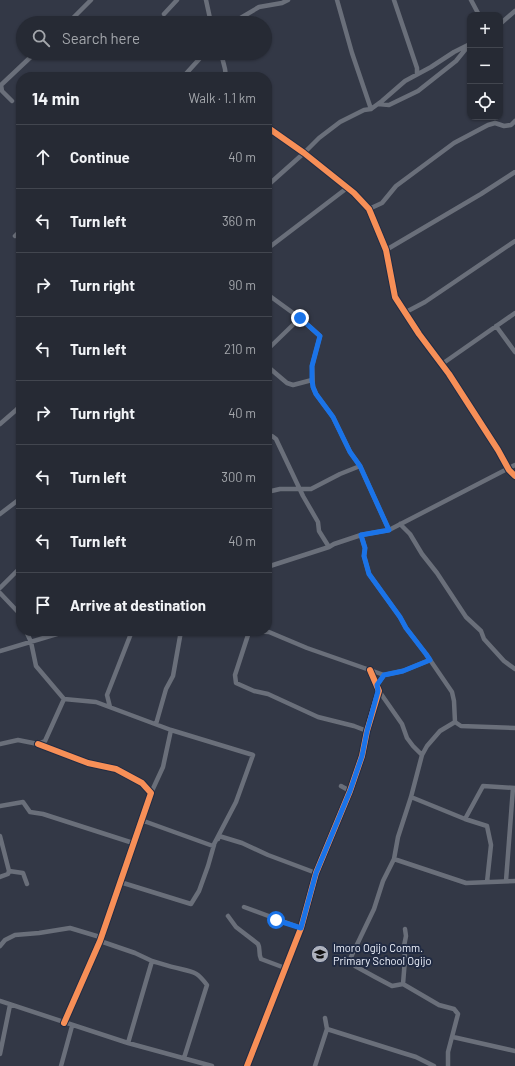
<!DOCTYPE html>
<meta charset="utf-8">
<style>
:root{--surface:#262a34;--page:#2e323c;--text:#f1f3f6;--muted:#a4a7ac;--line:#42464f}
body{margin:0;font-family:Barlow,sans-serif;background:var(--page);color:var(--text)}
.controls{position:absolute;right:12px;top:12px;display:grid;overflow:hidden;border-radius:8px;box-shadow:0 1px 3px #0004}
.controls button{width:36px;height:36px;display:grid;place-items:center;padding:0;border:0;border-bottom:1px solid var(--line);background:var(--surface);color:var(--text);font:20px sans-serif}
.stop{position:absolute;width:12px;height:12px;margin:-9px;border:3px solid #1a73e8;border-radius:50%;background:#fff}
.stop.end{background:#1a73e8;border-color:#fff;box-shadow:0 1px 4px #0008}
.list{margin:0;padding:0;list-style:none}
h2{display:flex;justify-content:space-between;align-items:center;height:52px;margin:0;padding:0 16px;font-size:17px}
h2 small{font-size:13px;font-weight:400;color:var(--muted)}
.list li{display:grid;grid-template-columns:26px 1fr auto;gap:12px;align-items:center;box-sizing:border-box;height:64px;padding:0 16px;border-top:1px solid var(--line)}
.list b{display:block;font-size:15px;white-space:nowrap}
.list em{font-size:13px;font-style:normal;color:var(--muted)}
.icon{flex:none;width:22px;height:22px;fill:none;stroke:currentColor;stroke-width:2;stroke-linecap:round;stroke-linejoin:round}
.map{position:relative;flex:none;width:515px;height:1066px;overflow:hidden}
.search{position:absolute;background:var(--surface);box-shadow:0 1px 3px #0004;left:16px;top:16px;width:256px;height:44px;display:flex;align-items:center;gap:10px;box-sizing:border-box;padding:0 14px;border-radius:22px;color:var(--muted);font-size:15px}
.panel{position:absolute;background:var(--surface);box-shadow:0 1px 3px #0004;left:16px;top:72px;width:256px;height:564px;border-radius:16px}
.map>svg:first-child{display:block}
</style>
<div class="map">
<svg width="515" height="1066" viewBox="0 0 515 1066">
<rect width="100%" height="100%" fill="#333846"/>
<g fill="none" stroke-linecap="round" stroke-linejoin="round">
<path stroke="#6a6f7a" stroke-width="4.5" d="M206 0 211 23
M337 0 352 53 371 109
M394 0 417 68V74
M471 0 479 15
M164 14 177 0
M68 23 91 0
M232 23 259 7 282 3 288 0
M500 24 515 11
M221 53 225 69 226 77
M183 77 202 56 209 53
M12 101 2 91 1 85 35 53
M378 104 389 105 418 91 456 61 469 45
M267 127 304 153 354 193 369 209 386 250 395 297 419 334 449 374 498 450 509 470 515 476
M267 186 304 153 319 138 340 122 364 110 371 109 382 101 405 81 431 67 454 52 470 44
M369 209 382 203 396 186 454 143 488 125 495 123 504 126 511 125 515 121
M15 236 21 230
M267 249 347 188
M386 250 481 194 515 172
M267 294 300 318 320 336 312 366 313 387 316 394 333 417 350 452 360 466 389 530
M406 312 425 302 515 241
M496 326 515 352
M267 350 300 318
M442 364 515 313
M267 366 287 383 293 385 312 380
M0 424 15 411 21 405
M267 436H272L276 439 303 496 318 522 319 531 329 547
M267 492 280 489H311L340 474 360 466
M0 514 21 498
M400 524 410 534 422 554 437 573 466 617 481 631 484 639 504 661 515 669
M361 535 365 548 364 556 369 574 400 617 406 628 426 654 452 692 454 701 455 722 461 726 515 728
M267 567 329 547 334 544 361 535 389 530 515 465
M0 588 21 567
M0 593 19 613 21 619
M26 631 31 642 36 666 64 699 96 702 171 730 163 767 151 793
M249 631 269 632 307 648 384 675 403 671 430 660
M249 632 235 675 236 683 254 691 268 694 318 717 354 726 367 731
M0 651 67 631
M377 685 384 675
M379 691 402 724 407 738 413 746 422 755
M110 707 107 695 132 631
M455 722 440 731 427 746 422 755 411 797 398 837 394 859 466 883 515 881
M156 724 166 689 173 676 181 631
M0 744 18 740 38 744 45 741 64 699
M38 744 88 763 116 769 142 783 151 793 100 941 64 1023
M341 786 350 791
M411 797 465 819 487 826 491 845 487 882
M0 806 23 802 30 812 43 814 133 843
M465 819 483 786 515 788
M141 820 213 846 236 802 253 755 171 730
M0 836 9 871 8 874 0 877
M218 839 219 836 242 843 268 855 316 873
M394 859 383 881 374 909 351 957 352 962 355 966 375 977 392 986 403 984
M9 871 23 873 27 884
M506 881 513 788
M120 882 191 904 199 891 208 866 214 845
M244 907 301 928
M228 916 236 927 258 944C261 949 258 954 261 959L285 968
M405 929 406 936 404 946 405 959 403 984 439 1005 454 1009 458 1014 448 1052V1066
M100 941 135 953 152 961 128 1043
M0 946 5 940 15 935 39 933 70 928 100 937
M152 961C162 964 171 967 181 969 195 972 198 973 207 985L184 1058
M0 1001 128 1043 212 1066
M327 1029 403 1053 416 1057 434 1066
M453 1037 515 1051
M0 1054 10 1005
M61 1066 72 1026
M247 1066 301 928 316 873 350 791 362 756 367 731 379 691 370 670
M315 1066 327 1029 325 1018"/>
<defs>
<path id="cycleway" d="M267 127 304 153 354 193 369 209 386 250 395 297 419 334 449 374 498 450 509 470 515 476
M38 744 88 763 116 769 142 783 151 793 100 941 64 1023
M247 1066 301 928 316 873 350 791 362 756 367 731 379 691 370 670"/>
</defs>
<use href="#cycleway" stroke="#212b43" stroke-width="8"/>
<use href="#cycleway" stroke="#f78f57" stroke-width="6"/>
</g>
<g fill="none" stroke-linecap="round" stroke-linejoin="round">
<path stroke="#1a73e8" stroke-width="5" d="M276 920 301 928 316 873 350 791 362 756 367 731 378 691 377 685 384 675 403 671 430 660 426 654 406 628 400 617 369 574 364 556 365 548 361 535 389 530 360 466 350 452 333 417 316 394 313 387 312 380V366L320 336 300 318"/>
</g>
<defs>
<symbol id="school-disc" viewBox="-11 -11 22 22"><circle r="9.5" fill="#aeb2be" stroke="#212b43"/><path d="M0-5L7-2L0 1L-7-2ZM-4 1L0 2.5L4 1V4Q0 6-4 4Z" fill="#111"/></symbol>
</defs>
<g fill-rule="evenodd">
<use href="#school-disc" x="310" y="944" width="20" height="20"/>
</g>
<g text-anchor="middle" stroke-width="4" stroke-linejoin="round" paint-order="stroke">
<g font-size="11" fill="#f0f4fe" stroke="#212b43" text-anchor="start">
<text x="333" y="952">Imoro Ogijo Comm.<tspan x="333" dy="13">Primary School Ogijo</tspan></text>
</g>
</g>
</svg>
<div class="controls">
<button>+</button>
<button>−</button>
<button><svg class="icon" aria-label="locate" viewBox="0 0 24 24"><circle cx="12" cy="12" r="6"/><path d="M12 2v4M12 18v4M2 12h4M18 12h4"/></svg></button>
</div>
<div class="stop" style="left:276px;top:920px"></div>
<div class="stop end" style="left:300px;top:318px"></div>
<div class="search"><svg class="icon" aria-label="search" viewBox="0 0 24 24"><circle cx="10" cy="10" r="6"/><path d="M15 15l6 6"/></svg>Search here</div>
<section class="panel">
<h2>14 min<small>Walk · 1.1 km</small></h2>
<ul class="list">
<li><svg class="icon" aria-label="ahead" viewBox="0 0 24 24"><path d="M12 20V5M6 11l6-6 6 6"/></svg><div><b>Continue</b></div><em>40 m</em></li>
<li><svg class="icon" aria-label="left" viewBox="0 0 24 24"><path d="M17 20v-9H6M10 6l-5 5 5 5"/></svg><div><b>Turn left</b></div><em>360 m</em></li>
<li><svg class="icon" aria-label="right" viewBox="0 0 24 24"><path d="M7 20v-9h11M14 6l5 5-5 5"/></svg><div><b>Turn right</b></div><em>90 m</em></li>
<li><svg class="icon" aria-label="left" viewBox="0 0 24 24"><path d="M17 20v-9H6M10 6l-5 5 5 5"/></svg><div><b>Turn left</b></div><em>210 m</em></li>
<li><svg class="icon" aria-label="right" viewBox="0 0 24 24"><path d="M7 20v-9h11M14 6l5 5-5 5"/></svg><div><b>Turn right</b></div><em>40 m</em></li>
<li><svg class="icon" aria-label="left" viewBox="0 0 24 24"><path d="M17 20v-9H6M10 6l-5 5 5 5"/></svg><div><b>Turn left</b></div><em>300 m</em></li>
<li><svg class="icon" aria-label="left" viewBox="0 0 24 24"><path d="M17 20v-9H6M10 6l-5 5 5 5"/></svg><div><b>Turn left</b></div><em>40 m</em></li>
<li><svg class="icon" aria-label="arrive" viewBox="0 0 24 24"><path d="M6 21V4h12l-3 4 3 4H6"/></svg><div><b>Arrive at destination</b></div></li>
</ul>
</section>
</div>
